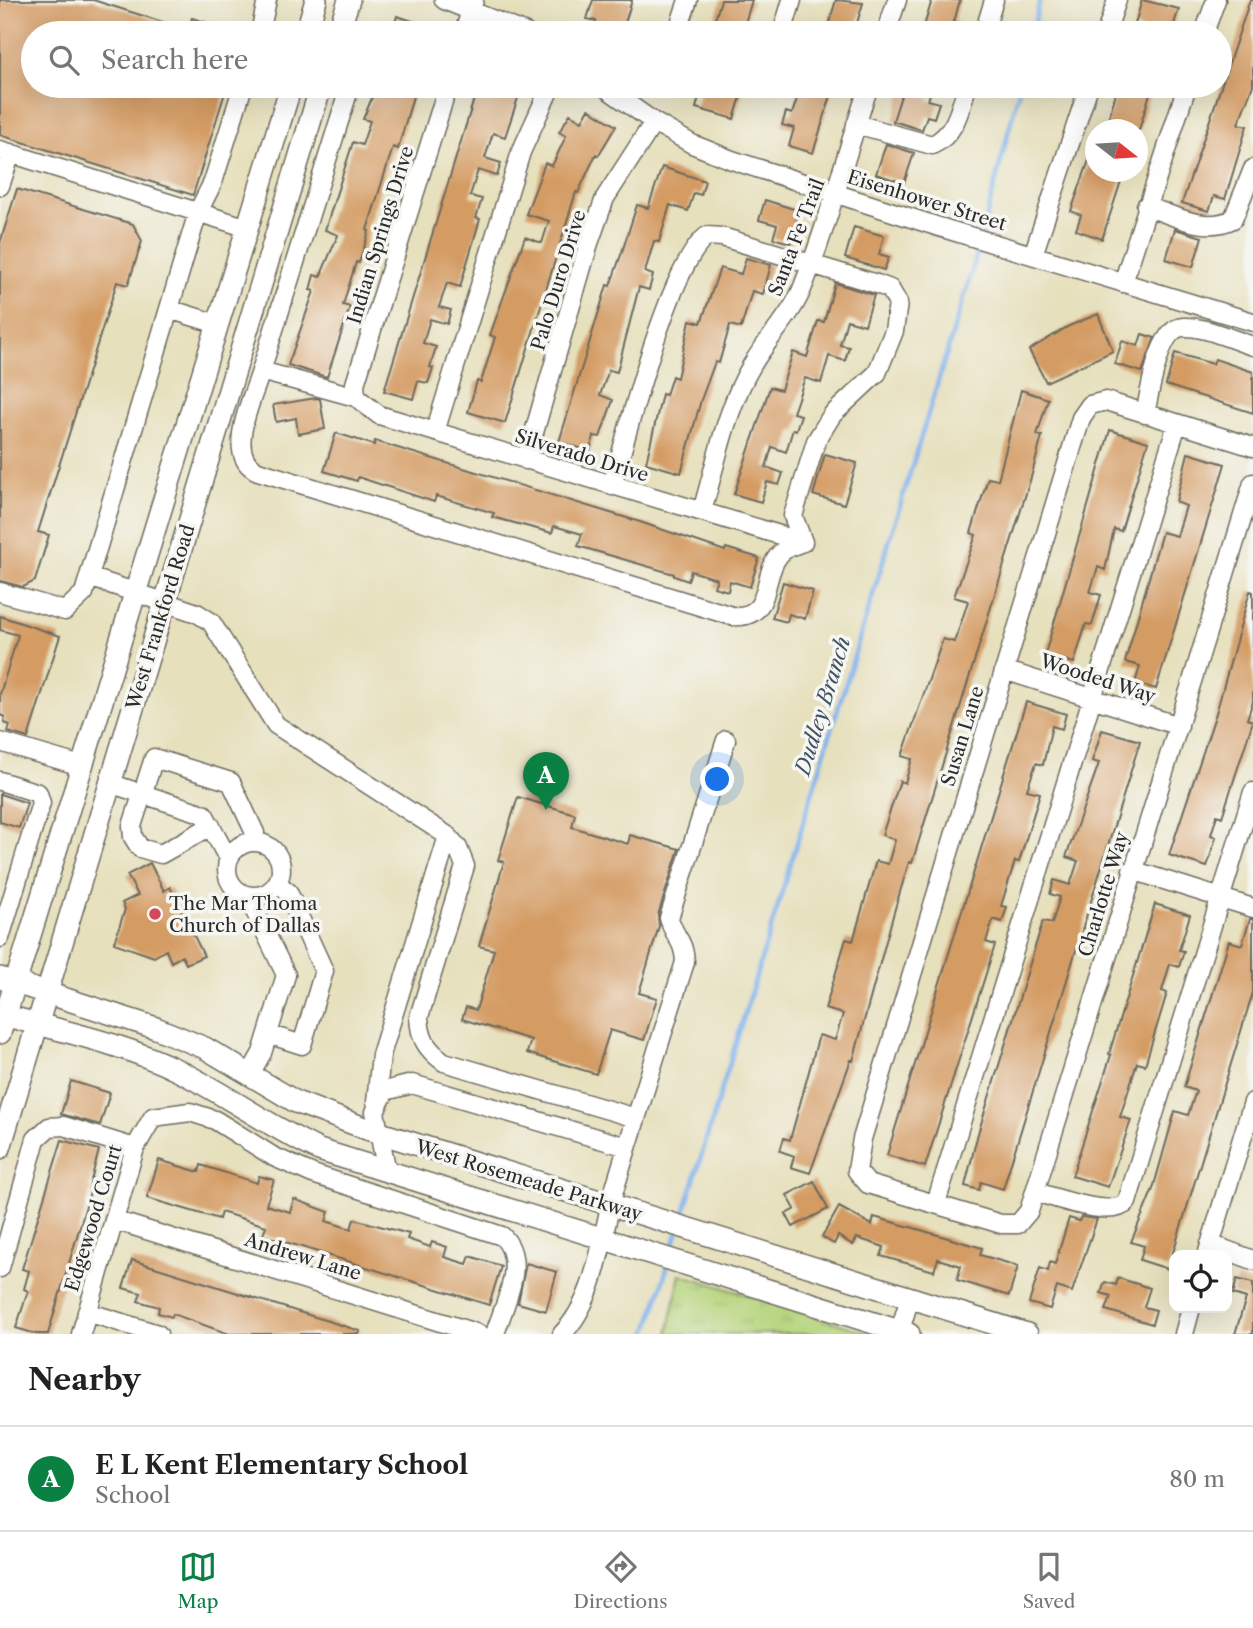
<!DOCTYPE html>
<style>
:root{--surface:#fff;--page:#f6f6f6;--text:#222;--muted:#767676;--line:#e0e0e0;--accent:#0b8043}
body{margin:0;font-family:"Libre Caslon Text",serif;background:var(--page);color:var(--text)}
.controls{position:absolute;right:21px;bottom:21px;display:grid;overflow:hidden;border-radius:14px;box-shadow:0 7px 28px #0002}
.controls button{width:63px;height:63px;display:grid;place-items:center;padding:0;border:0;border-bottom:2px solid var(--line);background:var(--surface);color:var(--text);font:35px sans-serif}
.compass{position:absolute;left:1085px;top:119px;width:63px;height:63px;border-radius:50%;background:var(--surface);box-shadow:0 7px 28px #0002;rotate:107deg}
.you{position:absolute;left:718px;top:780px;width:24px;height:24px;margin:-18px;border:5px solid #fff;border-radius:50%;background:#1a73e8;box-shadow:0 0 0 10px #1a73e833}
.badge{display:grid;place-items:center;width:46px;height:46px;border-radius:50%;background:var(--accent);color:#fff;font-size:23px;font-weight:700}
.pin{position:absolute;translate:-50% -58px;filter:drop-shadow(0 2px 4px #0008)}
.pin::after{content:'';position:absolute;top:37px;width:24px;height:21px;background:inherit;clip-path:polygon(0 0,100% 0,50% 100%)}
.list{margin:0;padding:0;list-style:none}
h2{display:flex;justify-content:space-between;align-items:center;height:91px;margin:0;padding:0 28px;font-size:30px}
h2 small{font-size:23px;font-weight:400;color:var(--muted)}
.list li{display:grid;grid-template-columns:46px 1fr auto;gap:21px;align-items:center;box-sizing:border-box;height:105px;padding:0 28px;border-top:2px solid var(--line)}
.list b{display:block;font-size:26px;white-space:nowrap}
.list p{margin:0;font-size:23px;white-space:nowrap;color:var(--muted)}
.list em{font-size:23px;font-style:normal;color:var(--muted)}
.icon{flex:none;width:38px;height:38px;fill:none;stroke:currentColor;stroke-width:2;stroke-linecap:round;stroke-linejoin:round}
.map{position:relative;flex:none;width:1253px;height:1334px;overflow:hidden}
.search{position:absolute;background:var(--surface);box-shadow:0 7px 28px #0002;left:21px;right:21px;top:21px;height:77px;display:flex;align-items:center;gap:18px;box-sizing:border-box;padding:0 24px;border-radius:38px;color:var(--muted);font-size:26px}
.sheet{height:196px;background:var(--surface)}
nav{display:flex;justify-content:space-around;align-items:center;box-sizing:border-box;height:98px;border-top:2px solid var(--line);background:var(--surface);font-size:19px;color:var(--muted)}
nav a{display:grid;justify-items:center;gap:4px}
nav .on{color:var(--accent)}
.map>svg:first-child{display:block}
</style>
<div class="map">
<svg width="1253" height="1334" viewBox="0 0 1253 1334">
<defs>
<pattern id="park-tufts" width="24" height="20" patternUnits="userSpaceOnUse" patternTransform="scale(1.75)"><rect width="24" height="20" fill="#b6d47b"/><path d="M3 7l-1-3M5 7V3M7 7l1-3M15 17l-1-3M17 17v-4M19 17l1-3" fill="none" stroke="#9db66a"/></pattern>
</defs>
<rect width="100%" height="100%" fill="#f6f6f2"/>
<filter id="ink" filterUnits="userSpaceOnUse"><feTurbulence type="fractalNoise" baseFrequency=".0143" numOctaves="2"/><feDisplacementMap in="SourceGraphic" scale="14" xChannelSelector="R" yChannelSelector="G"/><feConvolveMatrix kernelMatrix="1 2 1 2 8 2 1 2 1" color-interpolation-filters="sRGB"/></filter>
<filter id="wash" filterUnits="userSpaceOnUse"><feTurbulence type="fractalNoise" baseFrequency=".00686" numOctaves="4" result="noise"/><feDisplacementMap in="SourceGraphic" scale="28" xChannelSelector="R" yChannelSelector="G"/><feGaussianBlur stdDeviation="1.57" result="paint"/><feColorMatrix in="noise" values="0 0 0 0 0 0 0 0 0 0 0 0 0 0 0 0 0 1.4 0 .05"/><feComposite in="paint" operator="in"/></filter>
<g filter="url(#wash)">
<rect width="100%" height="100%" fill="#e7e0bd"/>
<path fill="url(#park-tufts)" stroke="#708053" stroke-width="2" d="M680 1274 872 1334H668Z"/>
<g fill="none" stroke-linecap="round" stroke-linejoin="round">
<path stroke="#80b3ed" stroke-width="4.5" d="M1032 33 1040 0
M982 235 1020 86
M682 1219 980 244
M671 1253 678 1231
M647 1334 668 1265"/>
</g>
<g id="blocks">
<path fill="#d49b63" d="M0 0H93L188 30 192 18 234 31 233 33H33V86H227L193 195 0 135Z
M593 0H632L622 33 594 29 596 21 587 19Z
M721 0H752L742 33H711Z
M836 0 863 3 854 33H826Z
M932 0H960L954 22 974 28 973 33H922Z
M1142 0 1179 9 1171 33H1153L1134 27Z
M1250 0H1253V85L1238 124 1247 126 1225 199 1214 196 1209 211 1182 203Z
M397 16 444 31 443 33H392Z
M377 86H416L398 149 393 147 367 230 369 231 359 263 356 262 343 305 350 307 327 377 288 365 314 291 310 290 314 275 320 277 338 235 325 230 353 142 362 145 370 121 363 119Z
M478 86H522L505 137 493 133 485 158 501 163 497 176 478 170 470 196 482 199 476 218 480 219 460 287 447 283 439 307 451 310 447 324 430 319 423 343 436 347 430 367 433 368 428 383 418 381 413 399 384 391Z
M702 86H730L743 90 734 119 696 108Z
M801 86H834L813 153 789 146 794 128 782 125 786 112 792 114Z
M904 86H933L928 100 939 103 934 118 927 116 922 130 893 121Z
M1118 86H1137L1151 90 1139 130H1105Z
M589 109 616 126 598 156 596 154 578 193 576 192 505 423 468 412 477 381 481 382 495 337 490 335 525 237 542 243 549 221 526 214 542 171 545 163 552 166 566 136 559 132 570 114 582 121Z
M886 144 914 153 904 183 876 174Z
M1093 149 1096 172H1124L1102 239 1076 230 1081 215 1071 211Z
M662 167 705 181 701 195 694 193 688 211 670 205 659 242 654 241 645 272 653 275 649 290 639 287 617 372 609 370 600 395 613 400 600 437 594 436 590 451 559 442 607 285 610 286 622 252 637 205 648 208Z
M17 189 133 224 142 241 128 285 117 282 38 532 49 535 35 581 23 587 0 581V243Z
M765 200 800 211 790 243 773 238 777 225 759 220Z
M854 227 884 236 879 254 889 257 884 270 845 258Z
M1175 229 1202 237 1193 267 1166 259Z
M746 258 771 265 763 294 752 291 741 328 730 325 719 363 715 362 701 400 681 473 646 463 662 394 666 395 672 376 677 378 690 320 701 323 720 268 741 274Z
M835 283 874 295 865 325 847 320 840 345 849 347 845 361 829 356 821 383 805 378 793 413 801 415 796 430 793 429 786 452 772 447 766 467 783 473 779 485 767 482 761 502 734 494 770 387 781 390 793 352 807 357 818 321 824 322Z
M1098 314 1113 351 1046 382 1029 350 1069 326Z
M1142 334 1155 338 1142 372 1115 364 1122 341 1138 346Z
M1175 353 1213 364 1215 359 1253 372V413L1166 385Z
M1021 390 1048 399 1037 435 1042 436 1032 474 912 863 909 862 894 912 853 1061 851 1060 810 1173 791 1167 794 1156 780 1151 784 1138 790 1140 819 1035 835 1040 843 1014 825 1009 846 939 853 941 876 861 888 864 895 840 882 835 900 781 905 783 912 759 902 756 943 639 954 642 960 626 968 601 954 597 976 535 971 533 988 478 998 480Z
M316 398 320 399 325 429 298 434 296 418 276 422 273 405Z
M1110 430 1148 442 1121 531 1114 529 1105 570 1098 567 1090 592 1101 595 1092 625 1086 624 1074 663 1045 654Z
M336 433 374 445 375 441 640 522 725 551 726 548 759 558 750 587 730 581 728 591 714 587 717 579 691 571 688 581 674 576V574L578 546 582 534 554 526 552 533 492 517 494 513 436 496 434 502 358 477 357 481 324 471Z
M1188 453 1225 464 1156 689 1135 683 1140 666 1125 662 1162 532 1177 536 1186 506 1176 502Z
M825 454 857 463 844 504 813 495Z
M783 582 813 591 805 619 789 614 787 622 772 618Z
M1250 591 1253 592V701L1247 719 1253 721 1222 817 1217 815 1211 835 1216 837 1207 867 1169 855 1217 710Z
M0 616 60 636 28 738 8 732 10 725 4 723 5 717 0 715V694L18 635 0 630Z
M1026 702 1066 714 1062 729 1052 726 1043 765 1036 763 1027 790 1040 793 1019 862 1015 861 1001 906 1007 907 1002 922 993 919 986 942 995 945 925 1167 887 1155Z
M1102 730 1140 741 1003 1189 981 1182 979 1190 965 1186 977 1137 1043 921 1052 923 1060 897 1050 894 1054 880 1070 885 1078 861 1066 857 1099 763 1092 761Z
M0 794 27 803 19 828 0 822Z
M518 797 575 814 572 827 628 844 630 835 679 849 658 915 659 926 639 993 657 998 644 1040 610 1030 596 1074 527 1053 531 1040 462 1019 466 1007 476 1010 494 950 479 946 504 862 498 860Z
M150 863 164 891 170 887 204 956 186 964 182 956 171 962 166 950 154 957 114 943 125 909 122 903 138 895 127 875Z
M1155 904 1190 915 1179 950 1184 951 1179 967 1170 964 1162 991 1167 993 1145 1065 1137 1063 1120 1117 1131 1120 1108 1187 1072 1176 1111 1055 1109 1054Z
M1250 919H1253V992L1168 1269 1140 1260 1144 1246 1131 1242 1153 1189 1175 1111 1188 1115 1196 1091 1184 1087 1229 941 1242 945Z
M71 1081 110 1093 100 1125 61 1114Z
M62 1140 99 1150 89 1188 91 1189 48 1334H36L16 1328 28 1291 24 1289 29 1271 22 1269Z
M159 1160 199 1172 201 1165 257 1183 259 1176 274 1180 266 1205 290 1212 294 1199 329 1212 326 1221 351 1229 354 1219 409 1234 407 1239 430 1247 432 1242 447 1247 444 1257 467 1264 470 1256 501 1266 489 1305 263 1235 266 1226 221 1212 219 1219 147 1198Z
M814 1181 828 1209 793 1227 786 1214 795 1209 787 1195Z
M839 1207 872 1225 874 1217 914 1228 982 1248 980 1255 1018 1266 1009 1296 957 1280 961 1266 938 1259 934 1271 881 1256 884 1247 857 1238 853 1245 838 1236 834 1244 822 1237Z
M1081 1217 1097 1219 1072 1292 1057 1287 1050 1309 1029 1303 1040 1268 1048 1271 1050 1262 1055 1264 1069 1218 1079 1221Z
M132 1260 360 1331 359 1334H229L173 1314 172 1317 158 1313 159 1307 138 1301 141 1293 123 1288Z
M526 1263 557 1272 546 1311 518 1303Z
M1118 1278 1150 1288 1144 1307 1156 1310 1152 1324 1106 1310 1111 1296 1101 1293 1105 1282 1116 1285Z
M1237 1279 1253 1283V1334H1235L1246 1298 1233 1294Z"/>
</g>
</g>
<g filter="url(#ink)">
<use href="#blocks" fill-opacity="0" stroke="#6d6a5e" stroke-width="2"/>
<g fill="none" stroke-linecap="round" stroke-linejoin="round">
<defs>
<path id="minor" d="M444 0 526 33
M260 33 267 0
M464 33 474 0
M677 33 688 0
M782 33 792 0
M886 33 897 0
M984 33 994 0
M1106 33 1117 0
M1204 33 1216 0
M603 86 654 122 692 144 732 160 936 226 1253 322
M856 124 932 145C956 134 960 109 967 86
M0 150 248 228
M0 186 11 153
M1146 206C1175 216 1205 233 1233 219L1253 169
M1033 255 1089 86
M1123 283 1187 86
M169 309 217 324
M261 371 350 86
M356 397 261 371C253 398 223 456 258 471L732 616C774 619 760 578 779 555 784 548 795 545 803 542
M356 397 379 415 803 542
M356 397 355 384 448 86
M1145 414C1150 393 1158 328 1183 327 1205 326 1232 340 1253 346
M435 432 521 152 551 86
M1253 447 1106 401 1090 405 1081 418 862 1139 857 1171 868 1184 1001 1224H1018L1029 1211 1253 483
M526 460 589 243 605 198 654 122
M612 486C627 434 669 265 707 236L722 237 877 284 890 289 898 303 894 331 877 373 832 415 816 441 793 516 803 542
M702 511C716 464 726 408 752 365 768 337 793 315 804 284 830 219 846 152 869 86
M89 577 197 613 211 622 276 725 448 836 458 848 465 866 419 1017C420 1038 426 1049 444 1062L636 1118
M0 592 65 611 84 593 198 212 213 182 243 86
M1004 670 1179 726
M0 742 81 766
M0 781 38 793 41 803 0 938
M109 783 204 814 224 851 230 855
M211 826 161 854 140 848 133 837 132 826 154 758 231 782 255 833V842
M227 869a27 27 0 1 1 54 0a27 27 0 1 1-54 0Z
M1132 870 1253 908
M268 1034 302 1045 324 971 288 892 278 884
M250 1074 262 1053 286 975 254 909 252 897
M376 1102 381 1055 448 836
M387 1172 375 1112 385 1091 412 1084 627 1147
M1036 1192C1057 1198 1112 1219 1127 1202L1253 792
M936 1203 1177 424
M114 1220 479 1334
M1210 1244 1253 1260
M1207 1255 1253 1102
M0 1268 36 1139 49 1127 64 1126 135 1148
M87 1312 158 1334
M81 1334 135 1148 153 1117 190 1112 215 1120 274 1157 313 1174 502 1236C528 1261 504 1304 495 1334
M562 1334C597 1299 601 1237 614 1191 637 1114 661 1038 685 962 684 939 674 938 669 918L726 740
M899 1334 910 1297
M1184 1334 1191 1308"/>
<path id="major" d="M306 33 316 0
M338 33 349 0
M0 978 156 1028 205 1048 296 1102 367 1129 1027 1334
M0 1014C60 1031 123 1043 179 1071 227 1095 270 1127 319 1150L909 1334
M0 1033 291 86
M0 1148 321 86"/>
</defs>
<use href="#minor" stroke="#6d6a5e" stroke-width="21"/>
<use href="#major" stroke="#6d6a5e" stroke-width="24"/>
<use href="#minor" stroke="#fff" stroke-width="18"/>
<use href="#major" stroke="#fff" stroke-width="21"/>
</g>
</g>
<circle fill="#d1495b" stroke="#f6f6f2" stroke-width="2.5" cx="155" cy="914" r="7"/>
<g text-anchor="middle" stroke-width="7" stroke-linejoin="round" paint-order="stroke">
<g font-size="19" fill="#2b2b2b" stroke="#f6f6f2">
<text transform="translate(927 200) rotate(17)" y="7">Eisenhower Street</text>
<text transform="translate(380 235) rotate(-73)" y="7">Indian Springs Drive</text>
<text transform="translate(796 237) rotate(-69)" y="7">Santa Fe Trail</text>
<text transform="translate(558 280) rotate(-73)" y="7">Palo Duro Drive</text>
<text transform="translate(582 455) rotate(17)" y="7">Silverado Drive</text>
<text transform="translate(160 617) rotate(-73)" y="7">West Frankford Road</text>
<text transform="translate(1098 678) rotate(18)" y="7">Wooded Way</text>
<text transform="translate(962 736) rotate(-73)" y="7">Susan Lane</text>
<text transform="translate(1103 894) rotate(-73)" y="7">Charlotte Way</text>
<text transform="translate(529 1180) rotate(17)" y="7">West Rosemeade Parkway</text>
<text transform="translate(93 1218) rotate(-73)" y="7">Edgewood Court</text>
<text transform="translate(303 1256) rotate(17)" y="7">Andrew Lane</text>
</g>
<g font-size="19" fill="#2b2b2b" stroke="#f6f6f2" text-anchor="start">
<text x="169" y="910">The Mar Thoma<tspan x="169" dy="22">Church of Dallas</tspan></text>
</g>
<g font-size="21" font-style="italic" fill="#445465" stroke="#f6f6f2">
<text transform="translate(823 706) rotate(-73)" y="7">Dudley Branch</text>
</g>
</g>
</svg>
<div class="controls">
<button><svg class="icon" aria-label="locate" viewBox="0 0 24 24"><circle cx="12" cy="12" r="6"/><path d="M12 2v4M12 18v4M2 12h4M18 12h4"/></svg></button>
</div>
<svg class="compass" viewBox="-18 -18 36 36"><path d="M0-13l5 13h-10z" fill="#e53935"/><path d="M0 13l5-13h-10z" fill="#767676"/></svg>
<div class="you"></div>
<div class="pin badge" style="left:546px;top:810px">A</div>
<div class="search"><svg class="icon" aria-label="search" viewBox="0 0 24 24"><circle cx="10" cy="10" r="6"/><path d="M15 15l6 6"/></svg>Search here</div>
</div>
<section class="sheet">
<h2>Nearby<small></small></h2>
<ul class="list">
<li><span class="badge">A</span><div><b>E L Kent Elementary School</b><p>School</p></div><em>80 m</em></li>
</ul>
</section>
<nav>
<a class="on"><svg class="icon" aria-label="map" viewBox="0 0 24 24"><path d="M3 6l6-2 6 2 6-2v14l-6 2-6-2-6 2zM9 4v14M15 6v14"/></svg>Map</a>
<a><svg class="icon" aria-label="directions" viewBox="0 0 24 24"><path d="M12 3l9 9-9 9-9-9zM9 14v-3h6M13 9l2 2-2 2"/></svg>Directions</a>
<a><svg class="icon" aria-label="saved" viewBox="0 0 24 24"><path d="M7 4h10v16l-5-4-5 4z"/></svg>Saved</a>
</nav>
